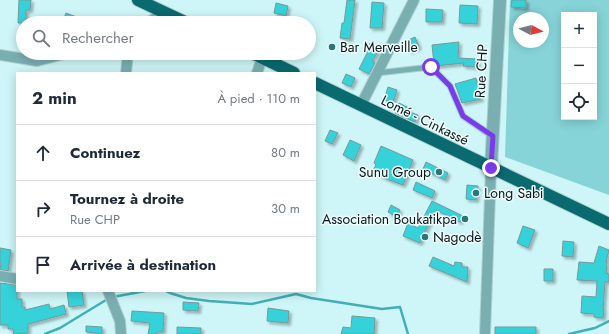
<!DOCTYPE html>
<html lang="fr">
<meta charset="utf-8">
<style>
:root{--surface:#fff;--page:#f2f2f3;--text:#1f2937;--muted:#747a83;--line:#e0e1e3}
body{margin:0;font-family:Jost,sans-serif;background:var(--page);color:var(--text)}
.controls{position:absolute;right:12px;top:12px;display:grid;overflow:hidden;border-radius:0px;box-shadow:0 2px 10px #0003}
.controls button{width:36px;height:36px;display:grid;place-items:center;padding:0;border:0;border-bottom:1px solid var(--line);background:var(--surface);color:var(--text);font:20px sans-serif}
.compass{position:absolute;left:513px;top:12px;width:36px;height:36px;border-radius:50%;background:var(--surface);box-shadow:0 2px 10px #0003;rotate:97deg}
.stop{position:absolute;width:12px;height:12px;margin:-9px;border:3px solid #7c3aed;border-radius:50%;background:#fff}
.stop.end{background:#7c3aed;border-color:#fff;box-shadow:0 1px 4px #0008}
.list{margin:0;padding:0;list-style:none}
h2{display:flex;justify-content:space-between;align-items:center;height:52px;margin:0;padding:0 16px;font-size:17px}
h2 small{font-size:13px;font-weight:400;color:var(--muted)}
.list li{display:grid;grid-template-columns:26px 1fr auto;gap:12px;align-items:center;box-sizing:border-box;height:56px;padding:0 16px;border-top:1px solid var(--line)}
.list b{display:block;font-size:15px;white-space:nowrap}
.list p{margin:0;font-size:13px;white-space:nowrap;color:var(--muted)}
.list em{font-size:13px;font-style:normal;color:var(--muted)}
.icon{flex:none;width:22px;height:22px;fill:none;stroke:currentColor;stroke-width:2;stroke-linecap:round;stroke-linejoin:round}
.map{position:relative;flex:none;width:609px;height:334px;overflow:hidden}
.search{position:absolute;background:var(--surface);box-shadow:0 2px 10px #0003;left:16px;top:16px;width:300px;height:44px;display:flex;align-items:center;gap:10px;box-sizing:border-box;padding:0 14px;border-radius:22px;color:var(--muted);font-size:15px}
.panel{position:absolute;background:var(--surface);box-shadow:0 2px 10px #0003;left:16px;top:72px;width:300px;height:220px;border-radius:0px}
.map>svg:first-child{display:block}
</style>
<div class="map">
<svg width="609" height="334" viewBox="0 0 609 334">
<defs>
<filter id="shadow"><feDropShadow dx="2.5" dy="2.5" stdDeviation="1" flood-color="#0004"/></filter>
</defs>
<rect width="100%" height="100%" fill="#cef5f7"/>
<path fill="#86d4d8" fill-rule="evenodd" d="M510 0H609V195L505 157ZM564 15H594V117H564ZM519 18H543V42H519Z"/>
<g fill="none" stroke-linecap="round" stroke-linejoin="round">
<path stroke="#41b0b6" stroke-width="2.5" d="M166 291 170 293 186 298 209 301 252 304 296 294 311 298 382 309 400 307 408 334
M113 297 145 291
M45 334 60 328 106 300
M569 334 595 328 609 321"/>
</g>
<path fill="#35d2da" stroke="#75999b" filter="url(#shadow)" d="M19 0H31L30 10H26V23H18Z
M347 0H355L350 39 340 38 342 23H344Z
M512 0H526V8L511 7Z
M372 2 384 3 382 28H370Z
M276 3 288 6 286 16 274 13Z
M460 5 478 6 477 24 459 23Z
M426 9 443 10 442 22H426Z
M66 13 79 18 77 23H62Z
M415 37 419 47 410 51 406 41Z
M459 42 458 58 478 59 477 67 463 66 464 63 435 66 434 64 432 45Z
M370 43 380 49 372 61 375 63 369 74 359 69 367 53 365 51Z
M346 74 355 78 351 87 342 83Z
M476 78 481 99 462 103 455 84Z
M388 87 397 90 393 103 384 100Z
M399 103 409 108 407 111 418 115 415 122 395 113Z
M330 130 338 133 332 144 325 141Z
M350 140 361 145 354 161 343 155Z
M381 146 413 160 403 185 389 180 372 172 376 165 374 163Z
M426 162 448 173 445 180 423 169Z
M416 182 435 191 432 198 413 190Z
M467 185 478 186 476 200 466 199Z
M432 201 463 216 460 222 436 210 425 231 420 243 403 236 408 223 418 228Z
M391 205 400 210 397 217 388 212Z
M523 226 535 230 528 248 517 243Z
M563 241 574 242 573 257 562 256Z
M599 246 609 250 606 262H607L606 273 609 274V282H605L603 309H604L603 318 594 317V314L581 313 582 296 596 297 597 281 577 280 579 262 594 263Z
M0 248 11 250 8 271 0 270 1 263H0Z
M433 257 454 266 455 262 462 263V267H468L467 282 429 266Z
M544 269H553V281H544Z
M0 283 17 285V299H22V307H25V310L49 304 50 309 64 305 66 314 28 324V333L13 334 14 329H8V325H0Z
M67 291H82L84 305 69 307Z
M183 302 199 303 198 311 183 310Z
M268 308 289 311 288 323 267 321Z
M132 311 164 313 163 332H157V334H148L150 323 131 321Z
M352 316 375 318 374 334H341L343 327 351 328Z
M86 326 102 327V334L86 332Z
M177 327 201 328V334H177Z
M495 327H536V334H495Z"/>
<g fill="none" stroke-linecap="round" stroke-linejoin="round">
<defs>
<path id="service" d="M377 73 431 67 450 86 463 116 492 136"/>
<path id="minor" d="M148 23 164 12
M0 55 37 61 68 53
M126 73 128 53
M257 73 262 58
M361 105 414 0
M0 276 17 279
M108 291 120 321 121 334
M485 334 491 168"/>
<path id="tertiary" d="M491 168 500 0"/>
<path id="trunk" d="M138 0 187 23
M252 53 294 73
M315 83 609 224"/>
</defs>
<use href="#service" stroke="#aed1d3" stroke-width="7"/>
<use href="#minor" stroke="#aed1d3" stroke-width="12"/>
<use href="#tertiary" stroke="#aed1d3" stroke-width="14"/>
<use href="#trunk" stroke="#aed1d3" stroke-width="14"/>
<use href="#service" stroke="#7aafb2" stroke-width="5"/>
<use href="#minor" stroke="#7aafb2" stroke-width="10"/>
<use href="#tertiary" stroke="#7aafb2" stroke-width="12"/>
<use href="#trunk" stroke="#096a6f" stroke-width="12"/>
</g>
<g fill="none" stroke-linecap="round" stroke-linejoin="round">
<path stroke="#7c3aed" stroke-width="5" d="M431 67 450 86 463 116 493 136 491 168"/>
</g>
<g fill="#2c767a" stroke="#eefdfe" stroke-width="1.5">
<circle cx="332" cy="47" r="4"/>
<circle cx="439" cy="172" r="4"/>
<circle cx="476" cy="193" r="4"/>
<circle cx="465" cy="219" r="4"/>
<circle cx="425" cy="237" r="4"/>
</g>
<g text-anchor="middle" stroke-width="3" stroke-linejoin="round" paint-order="stroke">
<g font-size="14" fill="#081617" stroke="#eefdfe" text-anchor="start">
<text x="340" y="52">Bar Merveille</text>
<text x="431" y="177" text-anchor="end">Sunu Group</text>
<text x="484" y="198">Long Sabi</text>
<text x="457" y="224" text-anchor="end">Association Boukatikpa</text>
<text x="433" y="242">Nagodè</text>
</g>
<g font-size="14" fill="#081617" stroke="#eefdfe">
<text transform="translate(481 71) rotate(-87)" y="5">Rue CHP</text>
<text transform="translate(425 120) rotate(26)" y="5">Lomé - Cinkassé</text>
</g>
</g>
</svg>
<div class="controls">
<button>+</button>
<button>−</button>
<button><svg class="icon" aria-label="locate" viewBox="0 0 24 24"><circle cx="12" cy="12" r="6"/><path d="M12 2v4M12 18v4M2 12h4M18 12h4"/></svg></button>
</div>
<svg class="compass" viewBox="-18 -18 36 36"><path d="M0-13l5 13h-10z" fill="#e53935"/><path d="M0 13l5-13h-10z" fill="#747a83"/></svg>
<div class="stop" style="left:431px;top:67px"></div>
<div class="stop end" style="left:491px;top:168px"></div>
<div class="search"><svg class="icon" aria-label="search" viewBox="0 0 24 24"><circle cx="10" cy="10" r="6"/><path d="M15 15l6 6"/></svg>Rechercher</div>
<section class="panel">
<h2>2 min<small>À pied · 110 m</small></h2>
<ul class="list">
<li><svg class="icon" aria-label="ahead" viewBox="0 0 24 24"><path d="M12 20V5M6 11l6-6 6 6"/></svg><div><b>Continuez</b></div><em>80 m</em></li>
<li><svg class="icon" aria-label="right" viewBox="0 0 24 24"><path d="M7 20v-9h11M14 6l5 5-5 5"/></svg><div><b>Tournez à droite</b><p>Rue CHP</p></div><em>30 m</em></li>
<li><svg class="icon" aria-label="arrive" viewBox="0 0 24 24"><path d="M6 21V4h12l-3 4 3 4H6"/></svg><div><b>Arrivée à destination</b></div></li>
</ul>
</section>
</div>
